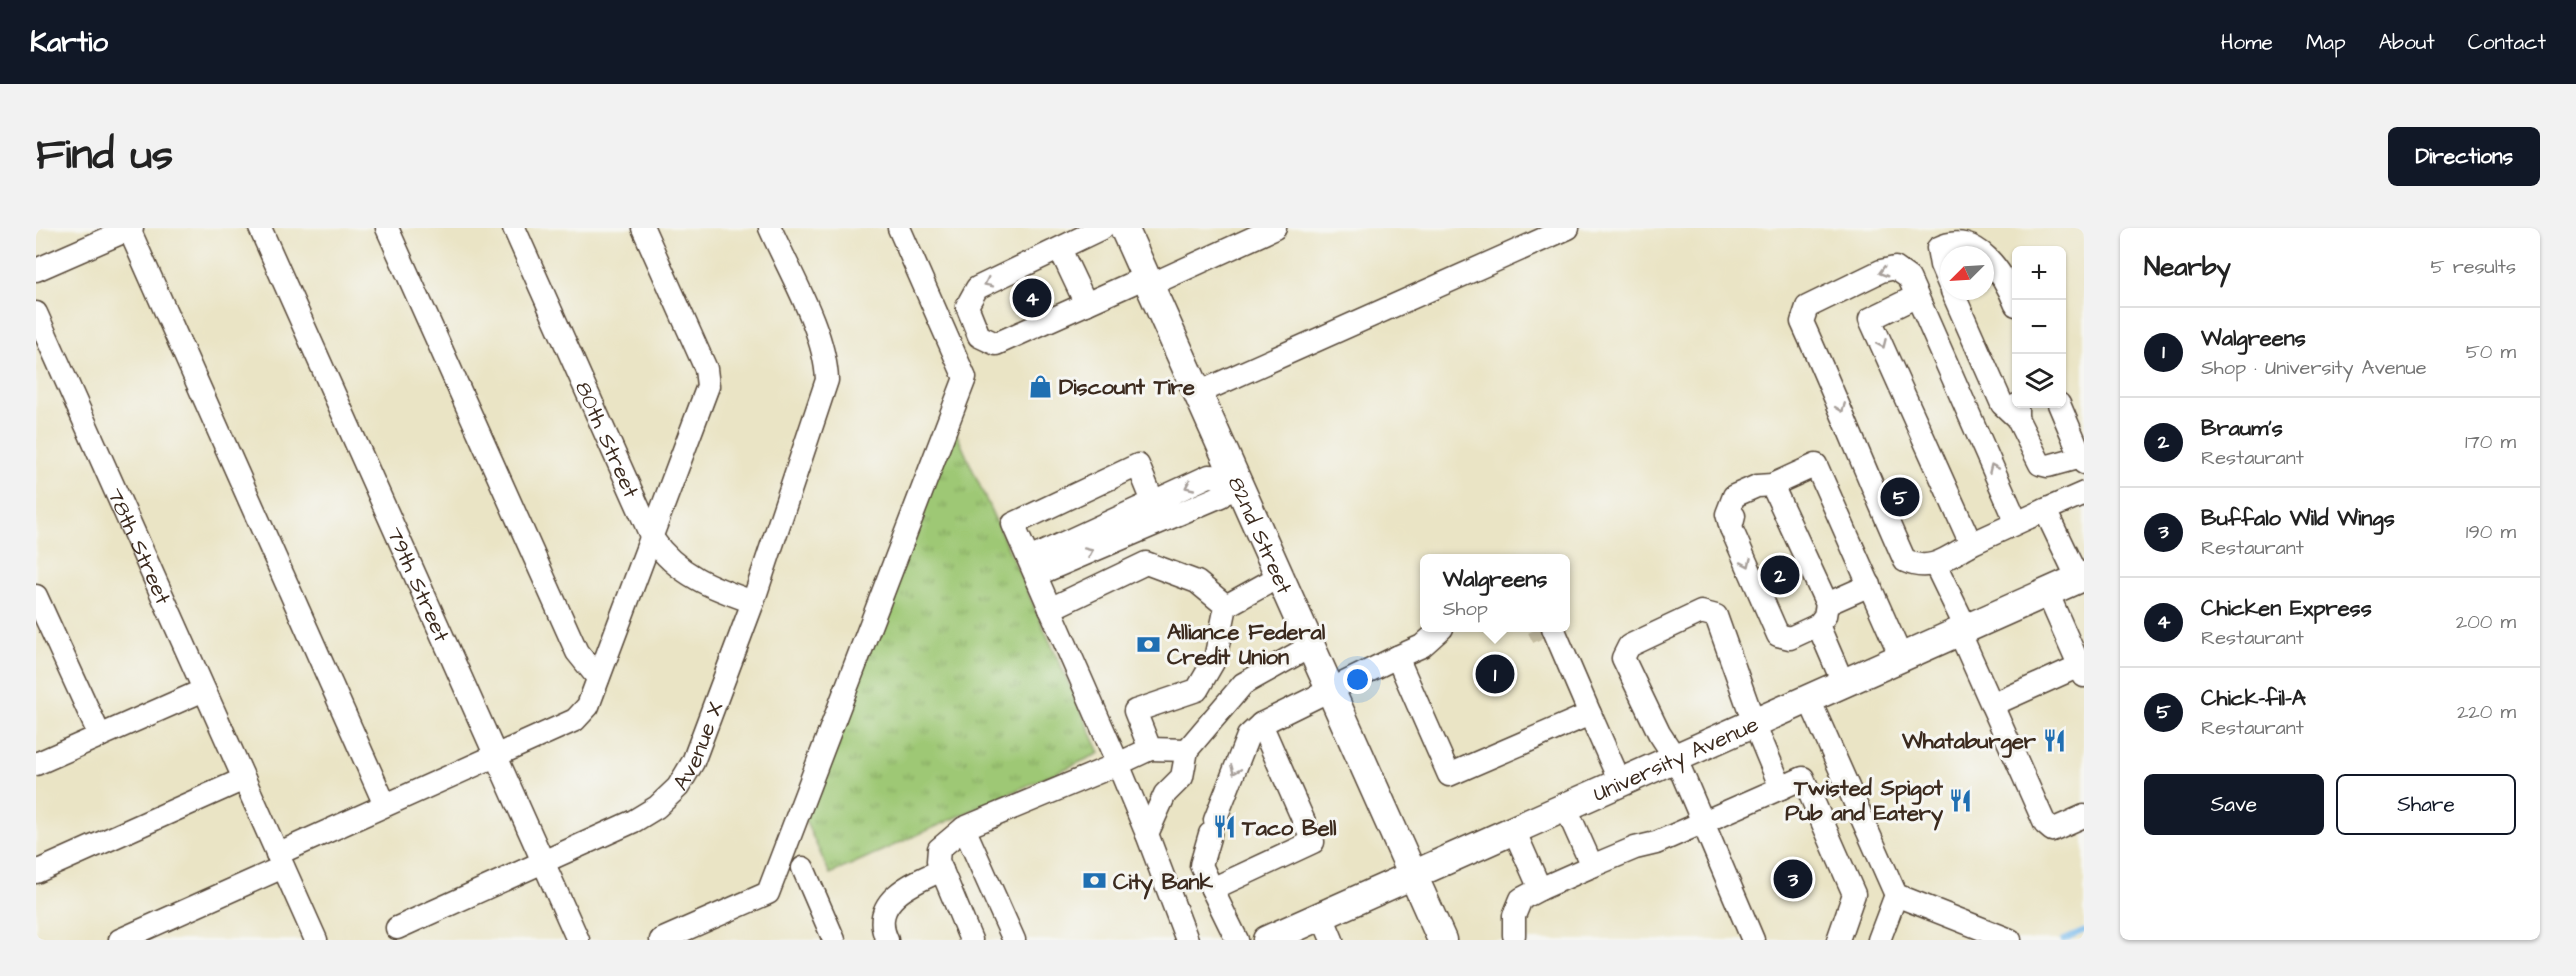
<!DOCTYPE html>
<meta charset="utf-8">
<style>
:root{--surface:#fff;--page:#f2f2f2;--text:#222;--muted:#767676;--line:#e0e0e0;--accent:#111827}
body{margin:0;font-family:"Architects Daughter",sans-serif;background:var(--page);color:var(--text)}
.controls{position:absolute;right:18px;top:18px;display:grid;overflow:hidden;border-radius:9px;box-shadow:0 2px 4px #0004}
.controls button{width:54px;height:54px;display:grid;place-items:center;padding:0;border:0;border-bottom:2px solid var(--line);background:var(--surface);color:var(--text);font:30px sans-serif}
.compass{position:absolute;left:1904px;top:18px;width:54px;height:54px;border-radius:50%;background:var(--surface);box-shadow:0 2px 4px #0004;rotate:246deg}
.you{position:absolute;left:1322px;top:452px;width:21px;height:21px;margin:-15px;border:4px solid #fff;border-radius:50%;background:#1a73e8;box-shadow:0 0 0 9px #1a73e833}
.badge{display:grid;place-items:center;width:39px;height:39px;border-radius:50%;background:var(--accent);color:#fff;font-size:20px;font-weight:700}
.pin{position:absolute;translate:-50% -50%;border:3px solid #fff;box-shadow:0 2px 6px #0006}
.popup{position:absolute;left:1384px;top:326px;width:150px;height:78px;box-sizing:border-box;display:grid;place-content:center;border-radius:9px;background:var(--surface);filter:drop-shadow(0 2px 4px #0005);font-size:20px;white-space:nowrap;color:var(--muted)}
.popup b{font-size:22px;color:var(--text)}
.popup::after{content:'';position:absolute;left:50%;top:100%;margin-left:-12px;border:12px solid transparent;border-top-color:var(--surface)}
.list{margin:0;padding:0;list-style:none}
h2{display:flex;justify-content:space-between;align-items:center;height:78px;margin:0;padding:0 24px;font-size:26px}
h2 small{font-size:20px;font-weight:400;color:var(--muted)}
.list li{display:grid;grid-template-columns:39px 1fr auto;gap:18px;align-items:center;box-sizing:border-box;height:90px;padding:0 24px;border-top:2px solid var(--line)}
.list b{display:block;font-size:22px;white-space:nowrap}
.list p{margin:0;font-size:20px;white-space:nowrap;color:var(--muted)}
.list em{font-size:20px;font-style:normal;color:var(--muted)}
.actions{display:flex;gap:12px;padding:18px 24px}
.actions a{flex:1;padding:14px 0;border:2px solid var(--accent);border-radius:9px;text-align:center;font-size:21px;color:var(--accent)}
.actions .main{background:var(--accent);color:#fff}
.icon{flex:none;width:33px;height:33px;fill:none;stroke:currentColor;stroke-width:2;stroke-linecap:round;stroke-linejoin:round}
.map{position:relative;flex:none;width:2048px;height:712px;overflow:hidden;border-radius:9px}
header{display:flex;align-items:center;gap:36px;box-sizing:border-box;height:84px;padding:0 30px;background:var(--accent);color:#fff}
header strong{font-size:28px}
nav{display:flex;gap:33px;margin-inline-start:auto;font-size:21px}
.intro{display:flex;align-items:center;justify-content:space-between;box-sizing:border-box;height:144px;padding:0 36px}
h1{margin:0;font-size:42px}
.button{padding:15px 27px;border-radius:9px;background:var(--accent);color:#fff;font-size:21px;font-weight:700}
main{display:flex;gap:36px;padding:0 36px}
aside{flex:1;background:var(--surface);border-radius:9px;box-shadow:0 2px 4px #0004}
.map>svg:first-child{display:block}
</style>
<header>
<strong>Kartio</strong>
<nav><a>Home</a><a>Map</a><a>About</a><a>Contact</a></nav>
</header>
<div class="intro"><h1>Find us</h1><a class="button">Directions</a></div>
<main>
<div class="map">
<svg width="2048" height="712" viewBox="0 0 2048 712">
<defs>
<pattern id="grass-tufts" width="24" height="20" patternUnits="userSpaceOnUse" patternTransform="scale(1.5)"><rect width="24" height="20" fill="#9ec874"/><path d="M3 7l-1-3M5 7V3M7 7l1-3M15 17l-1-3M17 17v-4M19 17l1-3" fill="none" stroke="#82a35f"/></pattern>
</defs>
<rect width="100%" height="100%" fill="#f6f6f2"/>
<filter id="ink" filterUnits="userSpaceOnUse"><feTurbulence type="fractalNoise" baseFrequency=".0167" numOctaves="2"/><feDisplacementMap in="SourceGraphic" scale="12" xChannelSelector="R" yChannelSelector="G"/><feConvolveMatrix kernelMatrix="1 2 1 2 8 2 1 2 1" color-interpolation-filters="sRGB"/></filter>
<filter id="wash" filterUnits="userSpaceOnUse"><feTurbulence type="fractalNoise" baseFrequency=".008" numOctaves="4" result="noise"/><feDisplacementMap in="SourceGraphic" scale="24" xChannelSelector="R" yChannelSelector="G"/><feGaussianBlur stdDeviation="1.35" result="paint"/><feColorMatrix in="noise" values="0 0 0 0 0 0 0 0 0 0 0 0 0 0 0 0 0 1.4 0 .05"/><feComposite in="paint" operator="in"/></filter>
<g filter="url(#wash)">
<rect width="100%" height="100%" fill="#eae4c5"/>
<path fill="url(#grass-tufts)" stroke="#6c7949" stroke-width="1.5" d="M917 198 1064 525 794 646 768 590Z"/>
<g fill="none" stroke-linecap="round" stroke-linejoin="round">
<path stroke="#77baed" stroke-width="5" d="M2027 712 2048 703"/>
</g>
</g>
<g filter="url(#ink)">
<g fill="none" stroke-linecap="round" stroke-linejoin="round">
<path stroke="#c7bfa4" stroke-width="22" stroke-dasharray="22 11" stroke-linecap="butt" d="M1502 400 1507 410"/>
<defs>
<g id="minor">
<path id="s1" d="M224 0 542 712"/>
<path d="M351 0 541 424 562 450"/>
<path id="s2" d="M478 0 616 310C641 347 677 360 717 374"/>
<path d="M1066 0 941 60 931 78 943 108 960 116 1110 49"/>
<path d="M93 1 349 577"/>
<path d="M1024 21 1050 76"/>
<path d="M0 42 96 0"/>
<path d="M1913 56 1905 37 1902 20C1941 0 1968 47 1980 77"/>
<path d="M1114 57 1239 0"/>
<path d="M1916 63 1966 176 1981 190"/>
<path d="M1881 68 1834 91 1935 316C1912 329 1895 345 1869 333 1833 253 1802 173 1766 94L1771 79 1845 43 1859 40 1873 50 1980 293"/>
<path id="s3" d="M0 85 280 712"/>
<path d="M1162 165 1532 0"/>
<path d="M2023 176 2048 235"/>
<path d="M1981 177V190L2004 236 2012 238 2045 229"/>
<path d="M1736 257 1791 376 1789 388 1782 397 1807 455"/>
<path d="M2009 282 2048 265"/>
<path d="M1698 288 1695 300 1742 407 1754 410 1782 397"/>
<path d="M1695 300 1691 286 1698 268 1721 258 1736 257 1780 237 1865 429"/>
<path d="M1935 316 2009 282 2042 351"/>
<path d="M993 331 1173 248 1200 249 1185 268 1000 347"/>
<path d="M1899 336 1930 400"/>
<path d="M2011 364 2048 448"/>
<path d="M0 368 64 508"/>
<path d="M1791 376 1834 357"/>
<path d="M1014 381 1110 335 1161 354 1190 378"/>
<path d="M1517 400 1554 486"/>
<path d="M1923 403 2009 596 2016 602 2048 588"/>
<path d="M1361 429 1386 418 1406 400"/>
<path d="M1773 471 1860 667 1974 712"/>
<path d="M1956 477 2043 438"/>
<path d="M1114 521 1082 536 977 296 1102 237 1125 293"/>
<path d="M1151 522 1114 521 1099 483 1161 462 1179 431 1190 378 1244 348"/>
<path d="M0 536 168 462"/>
<path d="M1745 560 1767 550 1818 666 1802 712"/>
<path d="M1179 592 1212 508 1225 496"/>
<path d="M928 600 903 621 902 633 935 712"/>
<path d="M1478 602 1504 661 1556 638 1530 580"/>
<path d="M1174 606 1165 637 1176 661"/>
<path d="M241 626 539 492 552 478 672 158 670 141 607 0"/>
<path d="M1556 638 1599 620 1620 615 1745 560 1718 495 1680 388 1665 384 1593 418 1587 430 1623 505 1640 531 1717 712"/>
<path d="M767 640 798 712"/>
<path d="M0 644 208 551"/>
<path d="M1286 688 1296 712"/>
<path id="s4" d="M361 700 598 593 621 579 642 559 657 534 717 374 791 152C789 103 754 45 734 0"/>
<path d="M1478 707V688L1485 671 1504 661"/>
<path d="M84 712 247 639"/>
<path d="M625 712 732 665 929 150 863 0"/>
<path d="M851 712C833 673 876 655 906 642"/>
<path d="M978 712 928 600 1082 536 1111 606"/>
<path d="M1151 712 1111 606 1129 566 1146 549 1151 522 1207 456 1275 418"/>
<path d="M1201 712 1176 661 1277 614 1225 496 1361 429 1413 547 1554 486 1585 556"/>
<path d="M1843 712 1860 667"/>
</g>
<g id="major">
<path id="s5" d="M1088 0 1406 712"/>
<path id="s6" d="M1231 712 2048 348"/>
</g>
</defs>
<use href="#minor" stroke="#554637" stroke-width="25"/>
<use href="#major" stroke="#554637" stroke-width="31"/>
<use href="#minor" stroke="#fff" stroke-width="22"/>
<use href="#major" stroke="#fff" stroke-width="28"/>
</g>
<defs><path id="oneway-chevron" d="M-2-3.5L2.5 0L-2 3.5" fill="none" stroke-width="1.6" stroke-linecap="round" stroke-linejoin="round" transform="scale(1.5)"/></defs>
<g stroke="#a79f9a">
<use href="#oneway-chevron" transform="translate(1847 44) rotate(164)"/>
<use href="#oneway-chevron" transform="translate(952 55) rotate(154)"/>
<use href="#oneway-chevron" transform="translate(1846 116) rotate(66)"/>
<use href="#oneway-chevron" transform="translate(1805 180) rotate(69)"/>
<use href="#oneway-chevron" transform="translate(1957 240) rotate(-114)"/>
<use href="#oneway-chevron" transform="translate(1153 258) rotate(155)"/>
<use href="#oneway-chevron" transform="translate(1053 324) rotate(-24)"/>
<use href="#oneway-chevron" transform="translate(1711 335) rotate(66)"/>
<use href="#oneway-chevron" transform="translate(1199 542) rotate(112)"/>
</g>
</g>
<defs>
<symbol id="shop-bare" viewBox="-9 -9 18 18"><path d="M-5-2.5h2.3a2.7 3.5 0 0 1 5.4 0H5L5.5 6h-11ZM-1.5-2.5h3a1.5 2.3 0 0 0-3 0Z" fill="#1f6fb2" stroke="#f6f6f2" stroke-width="2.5" paint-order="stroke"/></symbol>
<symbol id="bank-bare" viewBox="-9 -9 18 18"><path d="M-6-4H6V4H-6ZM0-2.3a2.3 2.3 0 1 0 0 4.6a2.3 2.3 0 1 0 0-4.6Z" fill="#1f6fb2" stroke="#f6f6f2" stroke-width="2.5" paint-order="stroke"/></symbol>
<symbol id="restaurant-bare" viewBox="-9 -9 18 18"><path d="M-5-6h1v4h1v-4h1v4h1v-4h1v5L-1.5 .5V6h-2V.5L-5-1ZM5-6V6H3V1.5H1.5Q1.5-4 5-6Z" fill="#1f6fb2" stroke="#f6f6f2" stroke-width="2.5" paint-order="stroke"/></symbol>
</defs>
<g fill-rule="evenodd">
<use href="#shop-bare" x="988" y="142" width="33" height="33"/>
<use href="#bank-bare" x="1096" y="400" width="33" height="33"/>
<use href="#restaurant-bare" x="2002" y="496" width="33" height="33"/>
<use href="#restaurant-bare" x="1908" y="556" width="33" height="33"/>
<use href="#restaurant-bare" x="1172" y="582" width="33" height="33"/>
<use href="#bank-bare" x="1042" y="636" width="33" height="33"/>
</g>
<g text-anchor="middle" stroke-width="6" stroke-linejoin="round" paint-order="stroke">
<g font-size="22" font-weight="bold" fill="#3b2a1e" stroke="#f6f6f2" text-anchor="start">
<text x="1023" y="166">Discount Tire</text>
<text x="1131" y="411">Alliance Federal<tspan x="1131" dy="25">Credit Union</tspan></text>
<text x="2000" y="520" text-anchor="end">Whataburger</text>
<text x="1907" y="567" text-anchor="end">Twisted Spigot<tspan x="1907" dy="25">Pub and Eatery</tspan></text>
<text x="1206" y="607">Taco Bell</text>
<text x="1077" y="661">City Bank</text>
</g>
<g font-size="22" fill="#3b2a1e" stroke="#f6f6f2">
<text dy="8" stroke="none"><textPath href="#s2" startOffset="231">80th Street</textPath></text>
<text dy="8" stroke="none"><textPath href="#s5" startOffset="336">82nd Street</textPath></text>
<text dy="8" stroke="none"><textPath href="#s3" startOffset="255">78th Street</textPath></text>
<text dy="8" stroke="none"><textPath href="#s1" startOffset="390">79th Street</textPath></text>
<text dy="8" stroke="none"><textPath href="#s4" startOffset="362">Avenue X</textPath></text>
<text dy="8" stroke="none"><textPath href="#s6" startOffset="447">University Avenue</textPath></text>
</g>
</g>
</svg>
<div class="controls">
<button>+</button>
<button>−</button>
<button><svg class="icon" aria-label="layers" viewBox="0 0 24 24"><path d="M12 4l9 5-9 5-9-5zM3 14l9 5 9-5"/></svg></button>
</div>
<svg class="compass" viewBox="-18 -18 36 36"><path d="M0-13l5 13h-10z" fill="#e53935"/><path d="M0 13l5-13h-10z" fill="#767676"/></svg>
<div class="you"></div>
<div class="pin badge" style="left:1459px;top:446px">1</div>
<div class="popup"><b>Walgreens</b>Shop</div>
<div class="pin badge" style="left:1744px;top:347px">2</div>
<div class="pin badge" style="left:1757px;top:651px">3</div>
<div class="pin badge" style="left:996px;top:70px">4</div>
<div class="pin badge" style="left:1864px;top:269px">5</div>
</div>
<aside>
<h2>Nearby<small>5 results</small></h2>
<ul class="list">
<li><span class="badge">1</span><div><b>Walgreens</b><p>Shop · University Avenue</p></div><em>50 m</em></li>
<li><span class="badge">2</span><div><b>Braum's</b><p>Restaurant</p></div><em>170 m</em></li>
<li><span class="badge">3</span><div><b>Buffalo Wild Wings</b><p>Restaurant</p></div><em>190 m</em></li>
<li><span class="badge">4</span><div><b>Chicken Express</b><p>Restaurant</p></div><em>200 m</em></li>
<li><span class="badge">5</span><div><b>Chick-fil-A</b><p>Restaurant</p></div><em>220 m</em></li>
</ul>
<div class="actions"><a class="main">Save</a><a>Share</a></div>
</aside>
</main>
